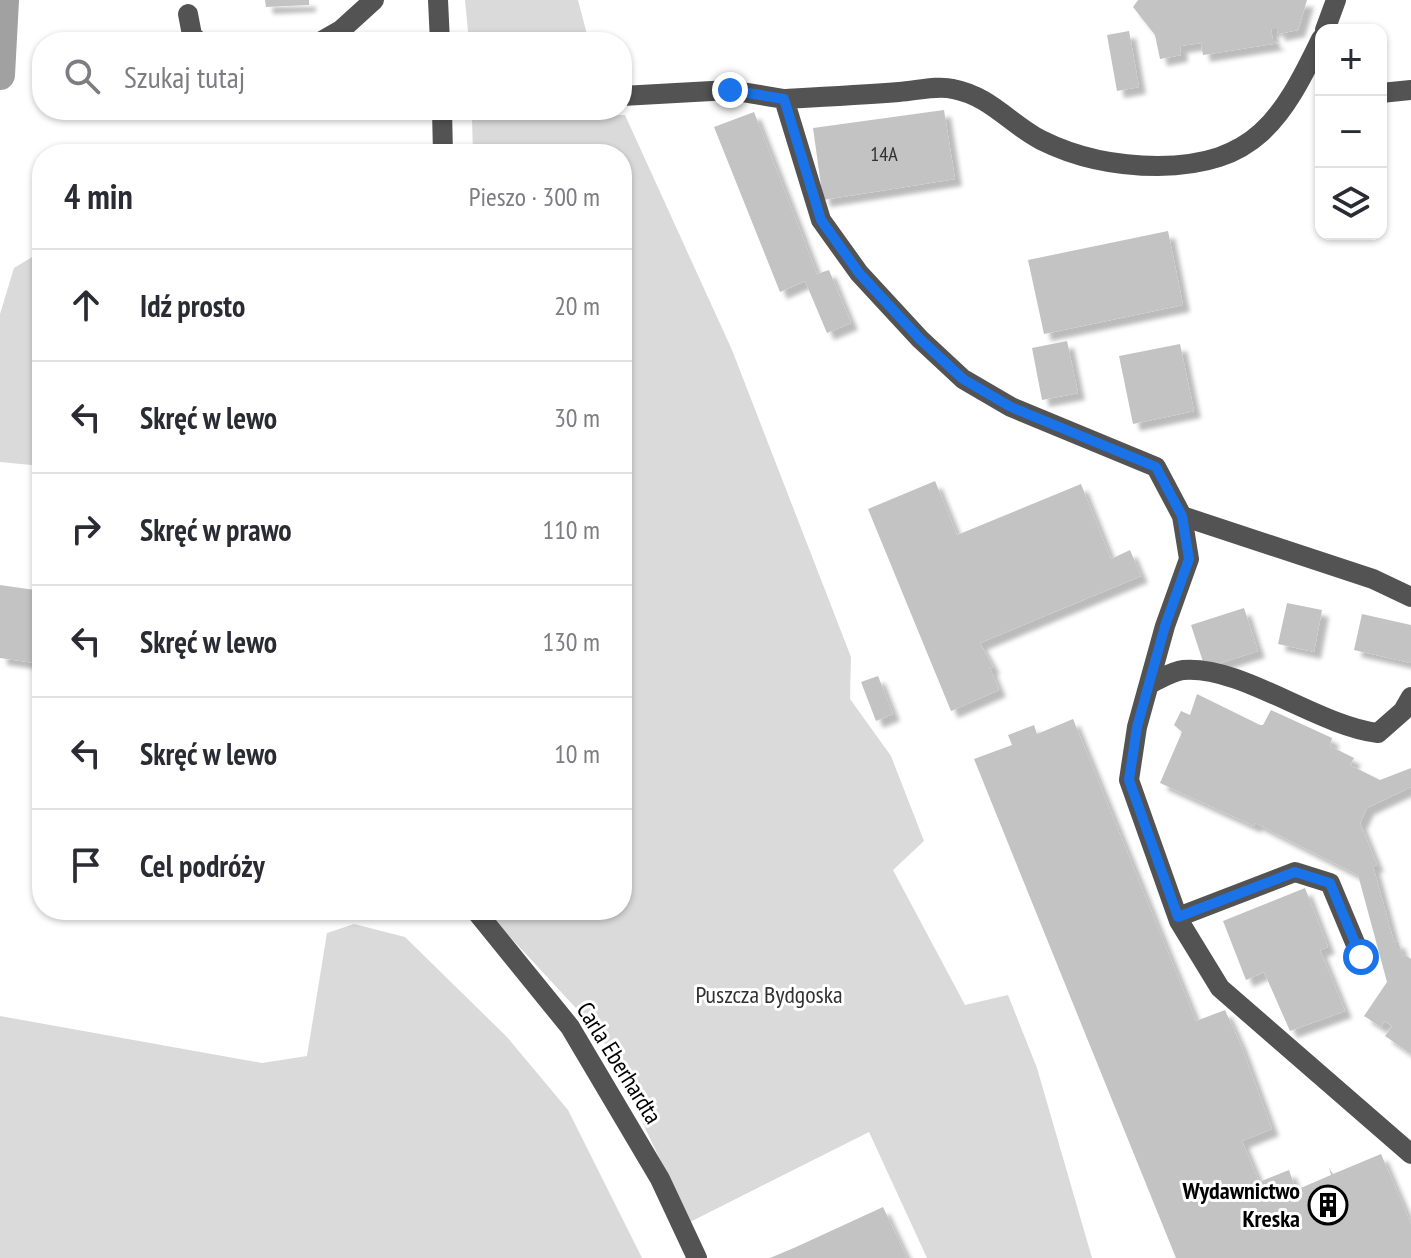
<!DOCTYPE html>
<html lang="pl">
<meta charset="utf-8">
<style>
:root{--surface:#fff;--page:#f2f2f3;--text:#2b2b33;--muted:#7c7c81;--line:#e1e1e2}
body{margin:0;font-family:"PT Sans Narrow",sans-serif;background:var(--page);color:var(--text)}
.controls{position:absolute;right:24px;top:24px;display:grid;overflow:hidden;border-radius:16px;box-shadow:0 2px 6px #0004}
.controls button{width:72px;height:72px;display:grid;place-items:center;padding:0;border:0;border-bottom:2px solid var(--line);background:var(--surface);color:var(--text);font:40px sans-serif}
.stop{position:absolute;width:24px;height:24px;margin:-18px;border:6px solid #1a73e8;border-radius:50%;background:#fff}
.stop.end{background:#1a73e8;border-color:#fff;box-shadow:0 2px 8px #0008}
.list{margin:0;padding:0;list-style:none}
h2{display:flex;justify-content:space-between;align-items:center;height:104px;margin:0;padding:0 32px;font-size:34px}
h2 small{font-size:26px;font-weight:400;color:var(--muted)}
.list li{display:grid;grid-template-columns:52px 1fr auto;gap:24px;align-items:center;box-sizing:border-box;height:112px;padding:0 32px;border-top:2px solid var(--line)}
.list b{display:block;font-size:30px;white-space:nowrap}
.list em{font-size:26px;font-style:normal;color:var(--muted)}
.icon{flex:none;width:44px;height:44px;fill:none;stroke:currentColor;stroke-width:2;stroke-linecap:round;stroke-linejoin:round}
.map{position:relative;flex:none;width:1411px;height:1258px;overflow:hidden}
.search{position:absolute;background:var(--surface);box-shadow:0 2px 6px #0004;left:32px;top:32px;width:600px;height:88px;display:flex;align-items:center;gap:20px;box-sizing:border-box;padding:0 28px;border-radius:32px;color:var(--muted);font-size:30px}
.panel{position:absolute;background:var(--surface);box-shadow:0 2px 6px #0004;left:32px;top:144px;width:600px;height:776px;border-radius:32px}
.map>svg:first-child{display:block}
</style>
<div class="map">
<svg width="1411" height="1258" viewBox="0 0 1411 1258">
<defs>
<filter id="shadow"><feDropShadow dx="7" dy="7" stdDeviation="2" flood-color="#0004"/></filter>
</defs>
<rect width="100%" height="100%" fill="#fff"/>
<path fill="#dadada" d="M465 0H578L589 42H469Z
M625 115 732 350 851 657 850 699 891 756 924 841 893 870 965 1005 1008 995 1037 1068 1092 1258H927L869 1132 690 1222 600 1034 485 910H622V154H473L472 119Z
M42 251V466L0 462V314L14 268Z
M354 924 405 937 507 1037 568 1110 642 1258H0V1016L262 1063 307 1056 327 933Z"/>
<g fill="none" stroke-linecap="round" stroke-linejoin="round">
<path stroke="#a1a1a1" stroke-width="30" d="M0 75 4 0"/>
</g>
<path fill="#c3c3c3" filter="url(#shadow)" d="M265 0H309V5L266 7Z
M1138 0H1307L1298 30 1278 34 1277 29H1271L1273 41 1279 43 1203 55 1201 43 1180 46 1181 55 1160 59 1155 35 1133 7Z
M1129 31 1139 87 1117 91 1107 35Z
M944 110 955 179 823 200 813 128Z
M754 112 817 274 829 270 851 323 827 333 805 281 780 292 714 127Z
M1168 231 1183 305 1044 334 1028 260Z
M1067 341 1078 393 1042 400 1032 348Z
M1180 344 1194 411 1133 424 1119 356Z
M935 481 957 535 1081 484 1111 559 1130 550 1141 576 980 643 993 667 990 668 999 690 951 711 868 509Z
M0 585 42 591V664L0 658Z
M1287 603 1322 610 1314 652 1278 644Z
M1244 608 1258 651 1205 668 1191 625Z
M1362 614 1411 625V663L1354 650Z
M878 676 893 714 876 721 861 682Z
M1197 694 1260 725H1263L1271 710 1332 738 1330 746 1354 758 1350 765 1380 780 1411 768V787L1367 808 1360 823 1377 865 1373 866 1394 942 1398 941 1403 957 1405 955 1411 959V1054L1385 1036 1392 1026 1385 1021 1381 1027 1364 1016 1387 982 1358 875 1255 823 1254 826 1160 783 1182 732 1174 725 1181 711 1190 715Z
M1073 719 1196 1021 1225 1010 1240 1043 1272 1129 1242 1141 1259 1182 1289 1170 1296 1190 1331 1175 1329 1168 1333 1174 1381 1154 1411 1224V1258H1176L974 759 1012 745 1008 735 1034 725 1037 734Z
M37 732H42V855H32Z
M1305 888 1328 947 1320 950 1345 1011 1290 1031 1264 972 1246 980 1223 921Z
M883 1207 907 1258H770L796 1247Z"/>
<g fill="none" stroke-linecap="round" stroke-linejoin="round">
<path stroke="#535353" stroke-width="20" d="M438 0 440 42
M188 14 192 35 199 42
M1325 30 1336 0
M320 42 341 30 374 0
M1381 93 1411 90
M622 96 730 90 784 99 821 220 859 273 920 339 963 379 1011 407 1156 467 1182 516 1189 559 1165 626 1137 727 1129 780 1179 921 1220 988 1411 1154
M784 99C822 97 861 95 899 92 916 91 937 85 953 89 990 96 1010 124 1041 140 1079 159 1116 166 1158 166 1255 165 1282 120 1321 39
M442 110 443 154
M1182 516 1373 579 1411 597
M1149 684C1159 680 1172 671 1183 670 1241 665 1318 726 1378 733L1403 711 1411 697
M475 910 570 1027 660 1179 697 1258
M1178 917 1295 872 1330 883 1361 957"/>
</g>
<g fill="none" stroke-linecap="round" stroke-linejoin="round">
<path stroke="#1a73e8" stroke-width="10" d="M730 90 784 99 821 220 859 273 920 339 963 379 1011 407 1156 467 1182 516 1189 559 1165 626 1137 727 1129 780 1178 917 1295 872 1330 883 1361 957"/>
</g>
<defs>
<symbol id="building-ring" viewBox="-11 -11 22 22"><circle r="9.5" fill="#fff" stroke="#000" stroke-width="1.5"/><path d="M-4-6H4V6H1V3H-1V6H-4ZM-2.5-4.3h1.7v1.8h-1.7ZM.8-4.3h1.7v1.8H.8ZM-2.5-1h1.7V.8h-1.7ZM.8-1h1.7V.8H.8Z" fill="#000"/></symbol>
</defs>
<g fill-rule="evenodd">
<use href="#building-ring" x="1306" y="1183" width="44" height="44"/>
</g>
<g text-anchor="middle" stroke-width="6" stroke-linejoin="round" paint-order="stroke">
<g font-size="20" fill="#313131">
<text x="884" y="161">14A</text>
</g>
<g font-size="24" fill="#313131" stroke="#fff">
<text x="769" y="1003">Puszcza Bydgoska</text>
</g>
<g font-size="24" fill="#000" stroke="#fff">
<text transform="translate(619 1063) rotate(58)" y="8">Carla Eberhardta</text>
</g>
<g font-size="24" font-weight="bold" fill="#000" stroke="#fff" text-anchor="end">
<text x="1300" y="1199">Wydawnictwo<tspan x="1300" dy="28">Kreska</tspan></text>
</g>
</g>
</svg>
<div class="controls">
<button>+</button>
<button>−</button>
<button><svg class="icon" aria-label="layers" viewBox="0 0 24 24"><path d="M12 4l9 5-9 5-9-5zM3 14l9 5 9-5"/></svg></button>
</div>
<div class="stop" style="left:1361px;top:957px"></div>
<div class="stop end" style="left:730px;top:90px"></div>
<div class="search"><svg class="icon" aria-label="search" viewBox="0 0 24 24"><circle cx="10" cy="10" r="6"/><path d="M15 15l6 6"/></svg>Szukaj tutaj</div>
<section class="panel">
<h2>4 min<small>Pieszo · 300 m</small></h2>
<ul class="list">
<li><svg class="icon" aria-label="ahead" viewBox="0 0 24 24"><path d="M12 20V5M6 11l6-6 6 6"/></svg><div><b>Idź prosto</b></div><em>20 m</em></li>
<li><svg class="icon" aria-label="left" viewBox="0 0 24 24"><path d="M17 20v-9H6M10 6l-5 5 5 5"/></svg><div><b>Skręć w lewo</b></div><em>30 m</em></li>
<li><svg class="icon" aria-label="right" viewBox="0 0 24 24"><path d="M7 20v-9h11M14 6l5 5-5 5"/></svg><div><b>Skręć w prawo</b></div><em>110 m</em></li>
<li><svg class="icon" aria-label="left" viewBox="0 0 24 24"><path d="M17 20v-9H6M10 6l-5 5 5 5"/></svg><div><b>Skręć w lewo</b></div><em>130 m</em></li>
<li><svg class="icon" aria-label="left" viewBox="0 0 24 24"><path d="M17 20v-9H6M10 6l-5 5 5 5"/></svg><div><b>Skręć w lewo</b></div><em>10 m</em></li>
<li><svg class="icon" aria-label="arrive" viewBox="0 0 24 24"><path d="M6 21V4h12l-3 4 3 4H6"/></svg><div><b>Cel podróży</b></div></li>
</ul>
</section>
</div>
